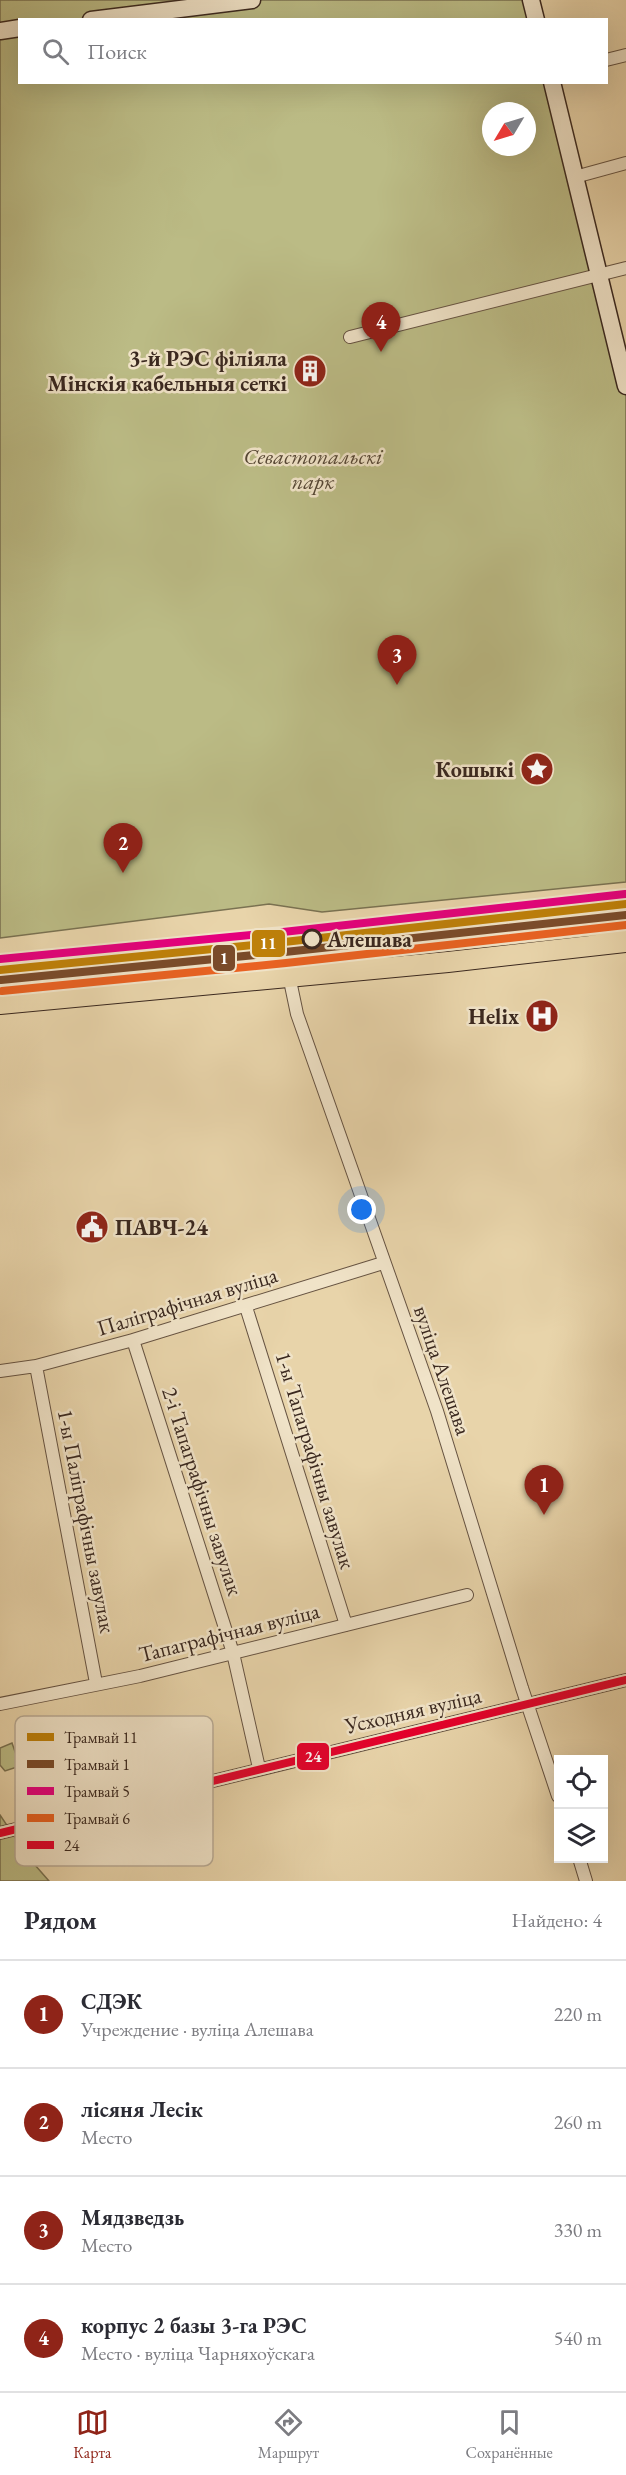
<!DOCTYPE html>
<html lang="ru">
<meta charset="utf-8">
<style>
:root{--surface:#fff;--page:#f7f7f7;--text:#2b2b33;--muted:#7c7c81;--line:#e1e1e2;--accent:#8f2418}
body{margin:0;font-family:"EB Garamond",serif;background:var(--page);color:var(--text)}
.controls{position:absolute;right:18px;bottom:18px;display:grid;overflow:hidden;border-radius:0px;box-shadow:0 6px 24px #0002}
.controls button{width:54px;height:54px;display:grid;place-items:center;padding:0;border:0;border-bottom:2px solid var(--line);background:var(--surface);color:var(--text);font:30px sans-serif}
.compass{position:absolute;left:482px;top:102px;width:54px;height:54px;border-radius:50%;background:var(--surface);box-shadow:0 6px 24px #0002;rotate:232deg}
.you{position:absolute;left:362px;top:1210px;width:21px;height:21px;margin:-15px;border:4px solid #fff;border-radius:50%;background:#1a73e8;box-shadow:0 0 0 9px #1a73e833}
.badge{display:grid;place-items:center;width:39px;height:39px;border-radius:50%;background:var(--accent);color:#fff;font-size:20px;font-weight:700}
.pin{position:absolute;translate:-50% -50px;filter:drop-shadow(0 2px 3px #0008)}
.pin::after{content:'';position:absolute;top:32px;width:21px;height:18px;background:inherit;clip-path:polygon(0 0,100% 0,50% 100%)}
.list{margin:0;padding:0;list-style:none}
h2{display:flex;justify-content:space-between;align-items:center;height:78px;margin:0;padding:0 24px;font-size:26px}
h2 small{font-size:20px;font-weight:400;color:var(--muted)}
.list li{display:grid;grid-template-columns:39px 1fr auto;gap:18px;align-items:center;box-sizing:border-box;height:108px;padding:0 24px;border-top:2px solid var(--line)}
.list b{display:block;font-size:22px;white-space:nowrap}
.list p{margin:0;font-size:20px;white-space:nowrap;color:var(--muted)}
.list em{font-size:20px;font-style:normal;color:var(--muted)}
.icon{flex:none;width:33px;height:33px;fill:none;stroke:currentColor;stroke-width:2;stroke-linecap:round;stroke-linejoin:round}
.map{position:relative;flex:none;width:626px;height:1881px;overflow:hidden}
.search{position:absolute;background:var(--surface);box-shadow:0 6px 24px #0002;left:18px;right:18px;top:18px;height:66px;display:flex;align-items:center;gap:15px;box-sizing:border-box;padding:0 21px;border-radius:0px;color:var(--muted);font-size:22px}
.sheet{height:510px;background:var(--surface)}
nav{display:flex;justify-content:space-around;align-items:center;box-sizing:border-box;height:84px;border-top:2px solid var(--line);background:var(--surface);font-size:16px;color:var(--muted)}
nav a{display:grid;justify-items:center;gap:3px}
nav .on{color:var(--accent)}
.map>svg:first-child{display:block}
</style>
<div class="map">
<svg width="626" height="1881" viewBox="0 0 626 1881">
<rect width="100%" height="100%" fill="#e8d4aa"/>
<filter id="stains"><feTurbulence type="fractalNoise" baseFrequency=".00333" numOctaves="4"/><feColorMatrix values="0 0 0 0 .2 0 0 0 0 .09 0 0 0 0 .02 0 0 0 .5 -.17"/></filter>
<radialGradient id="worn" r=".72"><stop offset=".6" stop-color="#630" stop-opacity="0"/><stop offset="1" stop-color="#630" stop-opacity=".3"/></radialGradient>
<path fill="#bbbb85" stroke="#7a7252" stroke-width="1.5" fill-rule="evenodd" d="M0 0H526L532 19 20 20V82L548 83 626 392V882L322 912 269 904 0 938ZM491 111H527V147H491Z
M12 1743 20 1766 5 1771 0 1765V1748Z
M0 1815 28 1857 49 1881H0Z"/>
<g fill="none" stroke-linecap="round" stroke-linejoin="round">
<defs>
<path id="street" d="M606 60 626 55
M575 177 626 163
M350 337 626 268
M288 971 297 1014 437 1411 522 1688 558 1796
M246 1307 346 1625
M133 1340 233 1653 259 1768
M36 1366 96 1683
M0 1371 36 1366 133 1340 383 1263
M0 1704 140 1676 467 1595
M0 1833 626 1680
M579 1858 586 1881"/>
<path id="secondary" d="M531 0 536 20
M91 20 252 0
M0 31 20 28
M552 82 626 386"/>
<path id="primary" d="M0 989 626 922
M0 1004 448 962 626 942"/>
</defs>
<use href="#street" stroke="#665342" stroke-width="14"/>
<use href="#secondary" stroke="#3a281f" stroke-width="19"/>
<use href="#primary" stroke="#3a281f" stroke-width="22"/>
<use href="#street" stroke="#f0e3c8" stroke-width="12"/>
<use href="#secondary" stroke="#f0e3c8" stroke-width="16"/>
<use href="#primary" stroke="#e8d4aa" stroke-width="20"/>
<defs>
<path id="bus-1" d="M0 1833 626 1680"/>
</defs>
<use href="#bus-1" stroke="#f0e3c8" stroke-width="12"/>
<use href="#bus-1" stroke="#e4002b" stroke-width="8"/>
<defs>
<path id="tram-1" d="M0 970 284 942 626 904"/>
<path id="tram-2" d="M1 980 285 952 626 915"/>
<path id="tram-3" d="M0 959 283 932 625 894"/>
<path id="tram-4" d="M2 991 286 963 626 925"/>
</defs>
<use href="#tram-1" stroke="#f0e3c8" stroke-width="12"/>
<use href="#tram-2" stroke="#f0e3c8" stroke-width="12"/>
<use href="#tram-3" stroke="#f0e3c8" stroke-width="12"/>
<use href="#tram-4" stroke="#f0e3c8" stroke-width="12"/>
<use href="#tram-1" stroke="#be8009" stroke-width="8"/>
<use href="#tram-2" stroke="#7a4b2a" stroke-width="8"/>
<use href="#tram-3" stroke="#e5007d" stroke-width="8"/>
<use href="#tram-4" stroke="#e96222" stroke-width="8"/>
</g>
<defs>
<symbol id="building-disc" viewBox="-11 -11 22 22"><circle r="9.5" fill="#8f2418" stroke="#f0e3c8"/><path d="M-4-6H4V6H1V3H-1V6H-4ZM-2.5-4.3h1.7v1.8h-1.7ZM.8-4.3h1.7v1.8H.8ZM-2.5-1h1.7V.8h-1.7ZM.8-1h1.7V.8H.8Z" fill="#fff"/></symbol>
<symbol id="sight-disc" viewBox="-11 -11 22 22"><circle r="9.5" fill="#8f2418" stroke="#f0e3c8"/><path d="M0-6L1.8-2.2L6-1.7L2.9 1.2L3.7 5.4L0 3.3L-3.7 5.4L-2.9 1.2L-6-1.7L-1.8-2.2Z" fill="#fff"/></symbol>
<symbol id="hospital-disc" viewBox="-11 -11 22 22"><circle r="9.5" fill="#8f2418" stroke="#f0e3c8"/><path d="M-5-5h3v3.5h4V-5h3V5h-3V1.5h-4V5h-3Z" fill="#fff"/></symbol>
<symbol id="civic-disc" viewBox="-11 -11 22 22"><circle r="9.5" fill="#8f2418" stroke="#f0e3c8"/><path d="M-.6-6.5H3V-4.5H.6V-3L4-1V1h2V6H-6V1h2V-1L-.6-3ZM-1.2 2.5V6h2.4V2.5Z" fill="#fff"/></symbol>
</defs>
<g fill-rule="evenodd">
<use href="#building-disc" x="291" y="352" width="38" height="38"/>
<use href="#sight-disc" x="518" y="750" width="38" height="38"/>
<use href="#hospital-disc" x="523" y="997" width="38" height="38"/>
<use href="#civic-disc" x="73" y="1208" width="38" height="38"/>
</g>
<circle fill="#f0e3c8" stroke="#3a281f" stroke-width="3" cx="312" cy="939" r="9"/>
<g text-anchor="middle" stroke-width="5" stroke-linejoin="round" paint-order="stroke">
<g font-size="22" font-weight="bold" fill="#3a281f" stroke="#f0e3c8" text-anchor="end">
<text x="287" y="366">3-й РЭС філіяла<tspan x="287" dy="25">Мінскія кабельныя сеткі</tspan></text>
<text x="514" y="777">Кошыкі</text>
<text x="519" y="1024">Helix</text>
<text x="115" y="1235" text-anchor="start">ПАВЧ-24</text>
</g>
<g font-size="22" font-style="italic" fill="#544533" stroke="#f0e3c8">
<text x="313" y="464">Севастопальскі<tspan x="313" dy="25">парк</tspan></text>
</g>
<g font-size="22" font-weight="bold" fill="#3a281f" stroke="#f0e3c8" text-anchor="start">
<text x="327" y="947">Алешава</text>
</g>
<g font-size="22" fill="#3a281f" stroke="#f0e3c8">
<text transform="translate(187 1301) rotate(-17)" y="8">Паліграфічная вуліца</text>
<text transform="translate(443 1370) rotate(71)" y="8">вуліца Алешава</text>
<text transform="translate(316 1460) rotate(73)" y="8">1-ы Тапаграфічны завулак</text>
<text transform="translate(203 1491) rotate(72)" y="8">2-і Тапаграфічны завулак</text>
<text transform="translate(87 1521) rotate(79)" y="8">1-ы Паліграфічны завулак</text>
<text transform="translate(229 1632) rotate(-14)" y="8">Тапаграфічная вуліца</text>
<text transform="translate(413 1710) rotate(-13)" y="8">Усходняя вуліца</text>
</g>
</g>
<rect x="15" y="1716" width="198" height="150" rx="9" fill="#f0e3c8" stroke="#b9ab95" stroke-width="1.5"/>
<rect x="27" y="1733" width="27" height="8" fill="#be8009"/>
<rect x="27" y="1760" width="27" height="8" fill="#7a4b2a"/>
<rect x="27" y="1787" width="27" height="8" fill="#e5007d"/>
<rect x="27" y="1814" width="27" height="8" fill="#e96222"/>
<rect x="27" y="1841" width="27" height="8" fill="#e4002b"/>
<g font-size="16" fill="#3a281f">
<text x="64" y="1743">Трамвай 11</text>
<text x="64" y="1770">Трамвай 1</text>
<text x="64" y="1797">Трамвай 5</text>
<text x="64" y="1824">Трамвай 6</text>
<text x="64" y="1851">24</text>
</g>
<g stroke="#f0e3c8" stroke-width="2">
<rect x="251" y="929" width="35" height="29" rx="6" fill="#be8009"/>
<rect x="212" y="944" width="24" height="28" rx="6" fill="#7a4b2a"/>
<rect x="296" y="1742" width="34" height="29" rx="6" fill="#e4002b"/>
</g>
<g font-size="16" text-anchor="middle" font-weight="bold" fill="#fff">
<text x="268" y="949">11</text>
<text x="224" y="964">1</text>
<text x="313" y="1762">24</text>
</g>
<rect width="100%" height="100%" filter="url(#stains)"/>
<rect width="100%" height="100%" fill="url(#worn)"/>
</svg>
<div class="controls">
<button><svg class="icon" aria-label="locate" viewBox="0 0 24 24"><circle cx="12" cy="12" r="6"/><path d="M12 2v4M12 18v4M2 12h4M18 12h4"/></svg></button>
<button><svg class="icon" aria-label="layers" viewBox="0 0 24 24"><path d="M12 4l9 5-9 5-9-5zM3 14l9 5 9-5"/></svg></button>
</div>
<svg class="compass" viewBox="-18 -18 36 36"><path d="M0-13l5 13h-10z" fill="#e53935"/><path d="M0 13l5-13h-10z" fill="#7c7c81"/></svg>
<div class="you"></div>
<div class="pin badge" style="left:544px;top:1515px">1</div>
<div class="pin badge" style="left:123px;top:873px">2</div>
<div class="pin badge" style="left:397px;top:685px">3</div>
<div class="pin badge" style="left:381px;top:352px">4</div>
<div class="search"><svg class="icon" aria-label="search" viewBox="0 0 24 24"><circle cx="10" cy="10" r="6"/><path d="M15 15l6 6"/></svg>Поиск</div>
</div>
<section class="sheet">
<h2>Рядом<small>Найдено: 4</small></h2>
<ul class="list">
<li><span class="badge">1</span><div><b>СДЭК</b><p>Учреждение · вуліца Алешава</p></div><em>220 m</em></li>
<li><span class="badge">2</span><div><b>лісяня Лесік</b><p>Место</p></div><em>260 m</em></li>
<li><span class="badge">3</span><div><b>Мядзведзь</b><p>Место</p></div><em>330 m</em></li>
<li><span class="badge">4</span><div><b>корпус 2 базы 3-га РЭС</b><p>Место · вуліца Чарняхоўскага</p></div><em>540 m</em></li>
</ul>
</section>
<nav>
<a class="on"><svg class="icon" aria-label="map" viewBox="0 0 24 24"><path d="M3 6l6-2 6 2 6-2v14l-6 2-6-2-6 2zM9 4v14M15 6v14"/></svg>Карта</a>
<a><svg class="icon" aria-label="directions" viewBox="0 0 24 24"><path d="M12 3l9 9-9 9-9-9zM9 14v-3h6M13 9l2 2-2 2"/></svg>Маршрут</a>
<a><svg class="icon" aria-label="saved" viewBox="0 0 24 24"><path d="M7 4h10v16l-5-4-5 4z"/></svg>Сохранённые</a>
</nav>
